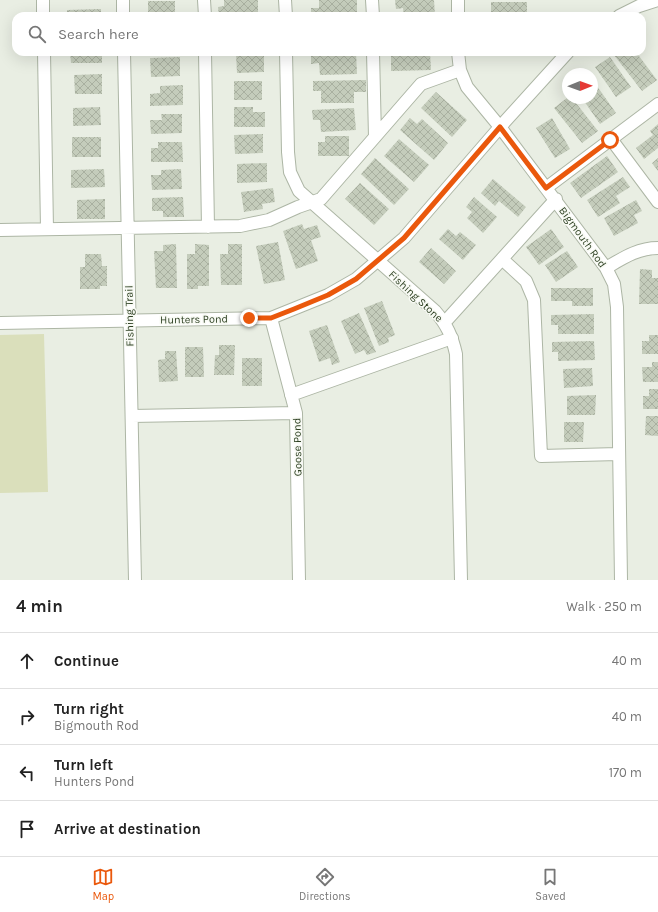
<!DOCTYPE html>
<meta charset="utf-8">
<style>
:root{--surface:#fff;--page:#f2f2f2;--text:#222;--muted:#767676;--line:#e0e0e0;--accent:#ea580c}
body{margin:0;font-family:Karla,sans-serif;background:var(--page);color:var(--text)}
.compass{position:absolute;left:562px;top:68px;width:36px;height:36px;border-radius:50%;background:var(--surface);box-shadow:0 4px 16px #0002;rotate:89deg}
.stop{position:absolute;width:12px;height:12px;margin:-9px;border:3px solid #ea580c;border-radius:50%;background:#fff}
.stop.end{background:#ea580c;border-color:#fff;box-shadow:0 1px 4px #0008}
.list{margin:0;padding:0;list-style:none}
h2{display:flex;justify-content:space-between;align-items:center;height:52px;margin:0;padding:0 16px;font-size:17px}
h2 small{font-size:13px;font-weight:400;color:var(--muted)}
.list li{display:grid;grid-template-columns:26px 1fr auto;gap:12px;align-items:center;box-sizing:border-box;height:56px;padding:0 16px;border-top:1px solid var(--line)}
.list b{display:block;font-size:15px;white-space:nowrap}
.list p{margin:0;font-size:13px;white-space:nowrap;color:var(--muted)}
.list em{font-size:13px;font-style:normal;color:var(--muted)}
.icon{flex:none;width:22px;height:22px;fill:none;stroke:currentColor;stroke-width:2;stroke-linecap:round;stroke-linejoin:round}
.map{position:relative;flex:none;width:658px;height:580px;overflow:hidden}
.search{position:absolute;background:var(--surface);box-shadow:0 4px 16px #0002;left:12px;right:12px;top:12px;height:44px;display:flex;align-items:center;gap:10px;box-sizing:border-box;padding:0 14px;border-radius:12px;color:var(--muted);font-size:15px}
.sheet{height:276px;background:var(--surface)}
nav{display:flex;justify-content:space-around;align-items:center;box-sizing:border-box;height:56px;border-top:1px solid var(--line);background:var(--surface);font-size:11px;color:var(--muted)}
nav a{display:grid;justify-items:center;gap:2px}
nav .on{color:var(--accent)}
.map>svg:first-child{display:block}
</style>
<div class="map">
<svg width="658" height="580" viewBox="0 0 658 580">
<defs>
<pattern id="building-cross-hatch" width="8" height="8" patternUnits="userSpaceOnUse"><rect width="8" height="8" fill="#c4ccbb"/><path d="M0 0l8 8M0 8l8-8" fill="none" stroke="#a9b0a0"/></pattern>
</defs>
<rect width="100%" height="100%" fill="#e9eee3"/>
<path fill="#dadfbb" d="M44 334 48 492 0 493V335Z"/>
<path fill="url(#building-cross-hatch)" d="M224 0H258V16H219L218 7 224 6Z
M319 0H357V16H311V8H319Z
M395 0H434L435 16H404L403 8 396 9Z
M148 1H175V16H148Z
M491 2H527V15L523 14V16H491Z
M101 9V16H67V10Z
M70 52H102V63H71Z
M356 52 357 74 320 75 319 63 311 64V53Z
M391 52H430L431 70 391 71Z
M618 52H636L657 80 642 91 614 55Z
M236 53H264V72L237 73Z
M180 57V76L151 77 150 58Z
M610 57 631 87 616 97 595 67Z
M102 74V94H75L74 75Z
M592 79 616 113 600 124 582 98H592Z
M366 80V92H354V103H321V91H313V81Z
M234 81H262V100H234Z
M183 85V105L150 106V94L160 93V86Z
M436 92 467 120 452 137 421 108Z
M567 98H572L598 131 582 143 554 108Z
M100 107 101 125 73 126V108Z
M234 107H253V112H265V127H234Z
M354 108 356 130 321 132 320 120H313L312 110Z
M161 114H182V133L151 134 150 120H162Z
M410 118 417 124 422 119 448 143 434 160 400 130Z
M552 118 570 149 555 158 536 128Z
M658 124V148L644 159 636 148 653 135 650 131Z
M263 134V153L235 154 234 135Z
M325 136H349V156H318V142H325Z
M72 137H101V157H72Z
M399 139 429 165 414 182 384 156Z
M158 142H182L183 162H151V148H158Z
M607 156 618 172 581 198 570 183Z
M375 158 409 189 394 205 361 174Z
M658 158V171L652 163Z
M267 163V182L237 183V164Z
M104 169 105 187 71 188V170Z
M181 169 182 189 152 190 151 175H161V170Z
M623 177 630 187 616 196 620 203 598 217 587 200Z
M493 179 526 207 518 217 499 201 495 206 481 193Z
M360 183 389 209 374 225 345 199Z
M273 188 275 202 262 204 263 209 244 212 241 192Z
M183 197 184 217H163V211H152V198Z
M474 197 497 217 483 233 467 218 472 212 466 207Z
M105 199V219H77V200Z
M636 200 642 211 634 215 638 223 614 236 604 218Z
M302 224 304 229 317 225 321 237 311 240 318 261 296 269 283 231Z
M448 229 456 236 460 232 476 245 463 260 439 239Z
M551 229 564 247 539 265 526 247Z
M278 242 285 280 264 284 256 246Z
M176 244 177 288H156L154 251H163V245Z
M195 244 209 245V286H198V289H187V254H195Z
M228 244H242V285H221L220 254H228Z
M431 248 456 271 444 284 419 262Z
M567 251 578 267 556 282 545 265Z
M85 254H101L102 266H107V286H100V289H80V267H85Z
M640 269 652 270V278H658V304H639Z
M551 288H593V306H572V301H551Z
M382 301 395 335 388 338 389 342 379 346 364 308Z
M359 313 376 352 367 355 364 350 355 354 341 321Z
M594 314V334H558V325H551V315Z
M327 325 340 362 332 365 330 358 319 362 309 331Z
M649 335H658V354H642V341H649Z
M594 341 595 360 558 361V352H552V342Z
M219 345H235L234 375H214L215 355H219Z
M185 347H203L204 377H185Z
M165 351H176L178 381 159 382 158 360 165 359Z
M242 358H262V386H242Z
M652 362H658V382H643L642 367H652Z
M592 368 593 386 564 388 563 369Z
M649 389H658V409H643V396H649Z
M596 395 595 415H567V396Z
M646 416H658V436L645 435Z
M564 422H584L583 442H564Z"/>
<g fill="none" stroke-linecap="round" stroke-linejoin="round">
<defs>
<path id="minor" d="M43 0V16
M123 0V16
M204 0 205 16
M285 0 286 16
M372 0 373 16
M458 0V16
M619 16 639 6 658 0
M44 52 47 229
M124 52 135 580
M205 52 208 227
M286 52 288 152 290 172 299 191 435 311C447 325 452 336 456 354L461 580
M373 52 375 137
M458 52 460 70 467 87 500 127 606 268 614 284 617 307 621 580
M611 139 658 202
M546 188 658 104
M0 230 240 226 269 220 298 207 321 199 421 84 460 70
M502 259 526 281 534 300 541 456 618 454
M606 268C623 258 638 248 658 248
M271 318 296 413 299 580
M445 322 556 199
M0 323 271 318 328 295 356 279 404 238 500 127 568 52
M291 395 452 338
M132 416 296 413"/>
</defs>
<use href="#minor" stroke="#adb6a5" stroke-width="14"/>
<use href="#minor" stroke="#fff" stroke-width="12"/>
</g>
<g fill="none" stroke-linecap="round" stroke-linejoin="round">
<path stroke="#ea580c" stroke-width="5" d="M249 318H271L294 309 328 295 356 279 404 238 500 127 546 188 610 140"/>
</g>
<g text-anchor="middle" stroke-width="3" stroke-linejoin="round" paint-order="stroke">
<g font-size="11" fill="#2d4022" stroke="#f8faf4">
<text transform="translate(583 237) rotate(54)" y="4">Bigmouth Rod</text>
<text transform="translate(416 296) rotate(43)" y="4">Fishing Stone</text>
<text transform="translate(129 316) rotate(-91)" y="4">Fishing Trail</text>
<text transform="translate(194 319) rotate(-1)" y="4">Hunters Pond</text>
<text transform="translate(297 447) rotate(-91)" y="4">Goose Pond</text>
</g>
</g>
</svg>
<svg class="compass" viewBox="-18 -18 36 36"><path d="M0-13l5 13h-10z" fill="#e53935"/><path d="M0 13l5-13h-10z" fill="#767676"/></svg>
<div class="stop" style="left:610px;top:140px"></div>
<div class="stop end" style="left:249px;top:318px"></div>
<div class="search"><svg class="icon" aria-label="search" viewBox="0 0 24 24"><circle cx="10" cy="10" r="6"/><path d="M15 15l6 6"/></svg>Search here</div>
</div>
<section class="sheet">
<h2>4 min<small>Walk · 250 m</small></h2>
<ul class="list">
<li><svg class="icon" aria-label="ahead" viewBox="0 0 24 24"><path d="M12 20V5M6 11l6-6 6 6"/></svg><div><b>Continue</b></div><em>40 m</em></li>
<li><svg class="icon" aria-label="right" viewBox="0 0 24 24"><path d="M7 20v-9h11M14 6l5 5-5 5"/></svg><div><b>Turn right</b><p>Bigmouth Rod</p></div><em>40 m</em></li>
<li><svg class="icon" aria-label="left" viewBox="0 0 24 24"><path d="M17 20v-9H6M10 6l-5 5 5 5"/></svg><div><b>Turn left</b><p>Hunters Pond</p></div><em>170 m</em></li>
<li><svg class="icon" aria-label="arrive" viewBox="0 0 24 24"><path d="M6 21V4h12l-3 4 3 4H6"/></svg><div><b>Arrive at destination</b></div></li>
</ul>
</section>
<nav>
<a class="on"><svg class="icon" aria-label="map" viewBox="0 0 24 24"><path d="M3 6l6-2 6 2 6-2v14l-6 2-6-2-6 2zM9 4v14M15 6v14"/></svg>Map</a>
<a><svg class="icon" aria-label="directions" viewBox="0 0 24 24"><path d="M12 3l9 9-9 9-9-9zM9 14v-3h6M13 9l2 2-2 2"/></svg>Directions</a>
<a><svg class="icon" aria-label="saved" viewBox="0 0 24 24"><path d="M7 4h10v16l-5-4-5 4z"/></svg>Saved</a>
</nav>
